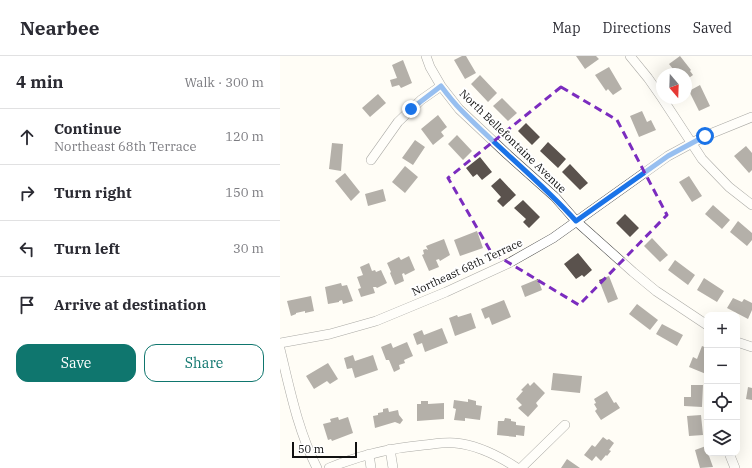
<!DOCTYPE html>
<meta charset="utf-8">
<style>
:root{--surface:#fff;--page:#f2f2f3;--text:#2b2b33;--muted:#7c7c81;--line:#e1e1e2;--accent:#0f766e}
body{margin:0;font-family:"IBM Plex Serif",serif;background:var(--page);color:var(--text)}
.controls{position:absolute;right:12px;bottom:12px;display:grid;overflow:hidden;border-radius:8px;box-shadow:0 4px 16px #0002}
.controls button{width:36px;height:36px;display:grid;place-items:center;padding:0;border:0;border-bottom:1px solid var(--line);background:var(--surface);color:var(--text);font:20px sans-serif}
.compass{position:absolute;left:376px;top:12px;width:36px;height:36px;border-radius:50%;background:var(--surface);box-shadow:0 4px 16px #0002;rotate:161deg}
.scale{position:absolute;left:12px;bottom:10px;width:65px;box-sizing:border-box;padding-left:4px;border:2px solid #111;border-top:0;font-size:11px;line-height:14px;white-space:nowrap;color:#111;-webkit-text-stroke:3px #fff;paint-order:stroke}
.stop{position:absolute;width:12px;height:12px;margin:-9px;border:3px solid #1a73e8;border-radius:50%;background:#fff}
.stop.end{background:#1a73e8;border-color:#fff;box-shadow:0 1px 4px #0008}
.list{margin:0;padding:0;list-style:none}
h2{display:flex;justify-content:space-between;align-items:center;height:52px;margin:0;padding:0 16px;font-size:17px}
h2 small{font-size:13px;font-weight:400;color:var(--muted)}
.list li{display:grid;grid-template-columns:26px 1fr auto;gap:12px;align-items:center;box-sizing:border-box;height:56px;padding:0 16px;border-top:1px solid var(--line)}
.list b{display:block;font-size:15px;white-space:nowrap}
.list p{margin:0;font-size:13px;white-space:nowrap;color:var(--muted)}
.list em{font-size:13px;font-style:normal;color:var(--muted)}
.actions{display:flex;gap:8px;padding:12px 16px}
.actions a{flex:1;padding:9px 0;border:1px solid var(--accent);border-radius:12px;text-align:center;font-size:14px;color:var(--accent)}
.actions .main{background:var(--accent);color:#fff}
.icon{flex:none;width:22px;height:22px;fill:none;stroke:currentColor;stroke-width:2;stroke-linecap:round;stroke-linejoin:round}
.map{position:relative;flex:none;width:472px;height:412px;overflow:hidden}
header{display:flex;align-items:center;gap:24px;box-sizing:border-box;height:56px;padding:0 20px;background:var(--surface);border-bottom:1px solid var(--line)}
header strong{font-size:19px}
nav{display:flex;gap:22px;margin-inline-start:auto;font-size:14px}
main{display:flex}
aside{flex:1;background:var(--surface)}
.map>svg:first-child{display:block}
</style>
<header>
<strong>Nearbee</strong>
<nav><a>Map</a><a>Directions</a><a>Saved</a></nav>
</header>
<main>
<aside>
<h2>4 min<small>Walk · 300 m</small></h2>
<ul class="list">
<li><svg class="icon" aria-label="ahead" viewBox="0 0 24 24"><path d="M12 20V5M6 11l6-6 6 6"/></svg><div><b>Continue</b><p>Northeast 68th Terrace</p></div><em>120 m</em></li>
<li><svg class="icon" aria-label="right" viewBox="0 0 24 24"><path d="M7 20v-9h11M14 6l5 5-5 5"/></svg><div><b>Turn right</b></div><em>150 m</em></li>
<li><svg class="icon" aria-label="left" viewBox="0 0 24 24"><path d="M17 20v-9H6M10 6l-5 5 5 5"/></svg><div><b>Turn left</b></div><em>30 m</em></li>
<li><svg class="icon" aria-label="arrive" viewBox="0 0 24 24"><path d="M6 21V4h12l-3 4 3 4H6"/></svg><div><b>Arrive at destination</b></div></li>
</ul>
<div class="actions"><a class="main">Save</a><a>Share</a></div>
</aside>
<div class="map">
<svg width="472" height="412" viewBox="0 0 472 412">
<rect width="100%" height="100%" fill="#fffdf5"/>
<path fill="#5a524d" d="M182 0H186L196 17 185 23 174 4Z
M296 0H316L319 3 305 13Z
M400 0 411 14 410 15 413 19 406 24V18H397L389 8Z
M123 4 132 27 121 32 119 29 112 31 110 24 117 22 112 9Z
M329 11 342 33 333 39 328 33 326 35 315 19Z
M200 19 217 37 208 46 191 28Z
M420 29 430 50 419 55 409 35Z
M98 38 106 47 90 61 82 52Z
M222 42 237 57 228 65 213 50Z
M362 55 367 66 371 64 376 74 359 81 350 60Z
M158 59 167 71 161 76 164 80 153 89 141 73Z
M246 67 260 81 252 89 238 75Z
M177 79 192 95 183 104 168 88Z
M135 84 145 91 133 109 122 102Z
M268 86 286 103 278 112 260 95Z
M52 87 63 88 61 115 49 113Z
M466 90 472 97V114L469 117 454 100Z
M200 101 212 116 202 124 197 118 193 121 186 112Z
M290 108 308 127 300 134 282 116Z
M125 110 138 121 125 137 112 126Z
M65 117 80 136 71 145 55 125Z
M409 120 422 140 412 146 399 126Z
M220 122 236 139 223 151 217 145 221 141 211 130Z
M103 133 106 145 88 150 85 138Z
M243 144 260 161 249 172 243 166 246 163 234 152Z
M433 149 450 164 442 173 425 158Z
M345 158 359 172 350 181 336 167Z
M458 165 472 177V184L467 190 450 176Z
M197 175 203 192 180 200 174 184Z
M372 182 388 199 380 206 364 190Z
M164 183 170 199 160 205 159 203 156 204 159 211 149 215 142 199 144 198 143 194 146 193 148 194 146 190Z
M298 197 312 214 304 221 302 219 296 223 284 208Z
M129 200 135 214 125 219 124 217 122 218 124 225 115 229 110 217 111 216 107 207 119 201 121 204Z
M395 204 415 219 408 229 388 214Z
M89 207 92 215 95 214 96 216 101 214 107 227 97 232 96 231H93L95 237 81 241 78 233 81 232 77 221 83 219 80 211Z
M329 220 338 243 328 247 319 224Z
M424 222 444 235 437 246 417 234Z
M258 223 262 234 245 241 241 230Z
M61 227 62 230 67 229 73 245 63 248 62 244 59 245V246L48 248 45 231Z
M31 240 34 255 25 257V255L16 257V258L11 260 7 245Z
M453 242 462 246 464 243 472 247V254L468 263 447 252Z
M224 244 231 261 212 269 209 261 205 263 201 253Z
M357 248 378 264 370 274 349 258Z
M191 257 196 272 175 280 169 262 177 259 178 261Z
M382 268 403 279 397 290 376 278Z
M162 272 168 287 145 296 142 287 137 289 133 278 142 274 144 279Z
M127 286 133 300 124 304 125 307 119 309 120 313 114 316 109 304H106L101 291 111 287 113 292Z
M422 290 427 292 426 318 409 311 413 301 417 303Z
M73 299 75 305 93 299 98 314 75 322 72 312 67 313 64 302Z
M48 307 58 323 50 328 47 325 34 333 26 320Z
M273 317 302 320 300 337 271 334Z
M254 326 265 337 256 347 258 350 248 361 238 352 242 349 236 343 243 335 241 334 248 327 250 330Z
M411 329H423L422 351 404 350V341H411Z
M468 331 472 332V344L466 343Z
M327 335 334 347 336 346 340 352 321 364 315 355 317 353 314 348 316 347 314 343Z
M188 343 196 345V349L202 350 200 364 185 362V365L174 364 176 353 173 352 174 344 188 346Z
M141 345H148V348L164 347V363L137 365V348H141Z
M108 352 109 356 118 354 119 359 123 364 120 368 115 366 95 372 93 360 98 359V357L103 356V353Z
M421 359 423 379 409 380 407 360Z
M58 361 59 364 68 361 73 377 52 385 51 383 48 384 43 368 51 366 50 363Z
M225 362 231 363V365L236 366V369L245 370 244 380 236 379V381L217 379 218 365H224Z
M323 381 327 384 329 383 334 387 329 394 331 395 327 400 326 399 321 405 316 400 312 405 304 399 312 389 315 391Z
M426 390 427 397H428L433 411 420 412 415 394Z
M287 403 300 412H281Z"/>
<g fill="none" stroke-linecap="round" stroke-linejoin="round">
<defs>
<path id="minor" d="M146 0 150 11 161 30 179 53 228 99 275 141 296 165 353 216 376 235 427 269
M350 0 368 22 382 42
M382 42 422 103 449 131 472 149
M91 104 118 66 141 44 161 30
M457 286 472 291
M0 287 50 278 96 265 166 236 229 207 273 182 388 100 425 80 472 61
M0 293C10 334 18 375 37 412
M110 393 113 412
M449 397 455 412
M89 398 91 412
M49 412C80 399 111 392 144 389 154 388 165 386 175 387 197 389 219 400 237 412
M241 412 285 369"/>
</defs>
<use href="#minor" stroke="#444" stroke-width="10"/>
<use href="#minor" stroke="#fff" stroke-width="9"/>
</g>
<g fill="none" stroke-linecap="round" stroke-linejoin="round">
<path stroke="#1a73e8" stroke-width="5" d="M131 53 161 30C167 38 173 46 181 54 218 92 260 125 296 165L388 100 425 80"/>
</g>
<path d="M0 0H472V412H0ZM281 31 337 64 387 159 299 249 211 196 168 122Z" fill="#fffdf5" fill-opacity=".55" fill-rule="evenodd"/>
<path fill="none" stroke="#7b2cbf" stroke-width="3" stroke-dasharray="8 5" stroke-linejoin="round" d="M281 31 337 64 387 159 299 249 211 196 168 122Z"/>
<g text-anchor="middle" stroke-width="4" stroke-linejoin="round" paint-order="stroke">
<g font-size="11" fill="#111" stroke="#fff">
<text transform="translate(233 85) rotate(44)" y="4">North Bellefontaine Avenue</text>
<text transform="translate(187 211) rotate(-25)" y="4">Northeast 68th Terrace</text>
</g>
</g>
</svg>
<div class="controls">
<button>+</button>
<button>−</button>
<button><svg class="icon" aria-label="locate" viewBox="0 0 24 24"><circle cx="12" cy="12" r="6"/><path d="M12 2v4M12 18v4M2 12h4M18 12h4"/></svg></button>
<button><svg class="icon" aria-label="layers" viewBox="0 0 24 24"><path d="M12 4l9 5-9 5-9-5zM3 14l9 5 9-5"/></svg></button>
</div>
<svg class="compass" viewBox="-18 -18 36 36"><path d="M0-13l5 13h-10z" fill="#e53935"/><path d="M0 13l5-13h-10z" fill="#7c7c81"/></svg>
<div class="scale">50 m</div>
<div class="stop" style="left:425px;top:80px"></div>
<div class="stop end" style="left:131px;top:53px"></div>
</div>
</main>
